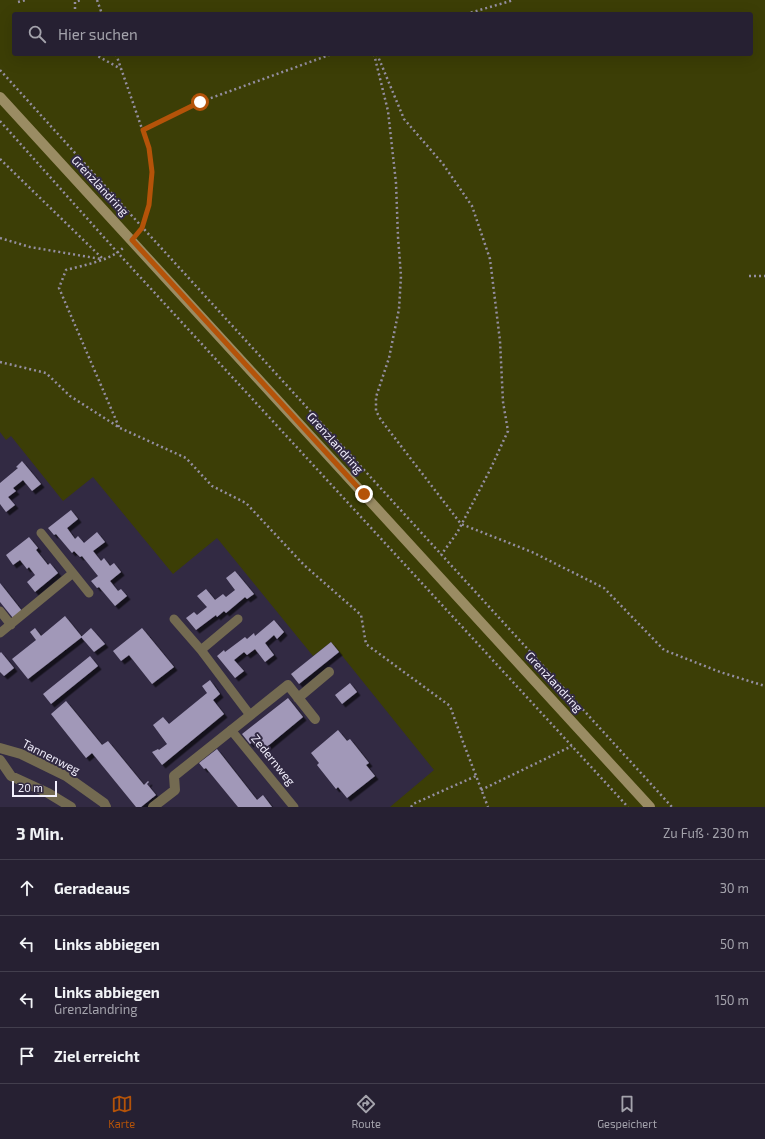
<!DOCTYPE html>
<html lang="de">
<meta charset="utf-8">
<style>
:root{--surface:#262032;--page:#2e283a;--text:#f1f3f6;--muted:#a4a3ac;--line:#423e4d;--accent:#b45309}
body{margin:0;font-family:"Exo 2",sans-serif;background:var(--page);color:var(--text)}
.scale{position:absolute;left:12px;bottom:10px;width:45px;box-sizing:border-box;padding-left:4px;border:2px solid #f3f0fe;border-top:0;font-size:11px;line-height:14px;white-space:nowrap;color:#f3f0fe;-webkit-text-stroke:3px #322a43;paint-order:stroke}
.stop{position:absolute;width:12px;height:12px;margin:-9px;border:3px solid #b45309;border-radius:50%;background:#fff}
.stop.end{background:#b45309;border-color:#fff;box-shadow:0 1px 4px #0008}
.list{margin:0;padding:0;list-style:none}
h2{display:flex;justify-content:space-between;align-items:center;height:52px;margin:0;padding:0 16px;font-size:17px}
h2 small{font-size:13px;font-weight:400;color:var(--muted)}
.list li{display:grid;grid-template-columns:26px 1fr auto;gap:12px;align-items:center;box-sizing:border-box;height:56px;padding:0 16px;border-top:1px solid var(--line)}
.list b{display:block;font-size:15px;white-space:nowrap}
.list p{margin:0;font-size:13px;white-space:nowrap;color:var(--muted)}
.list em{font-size:13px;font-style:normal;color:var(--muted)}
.icon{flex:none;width:22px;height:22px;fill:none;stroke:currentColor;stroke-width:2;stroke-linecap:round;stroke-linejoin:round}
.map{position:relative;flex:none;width:765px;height:807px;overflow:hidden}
.search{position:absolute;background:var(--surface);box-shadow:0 4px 16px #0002;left:12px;right:12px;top:12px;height:44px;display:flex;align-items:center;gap:10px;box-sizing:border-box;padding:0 14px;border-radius:4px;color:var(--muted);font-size:15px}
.sheet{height:276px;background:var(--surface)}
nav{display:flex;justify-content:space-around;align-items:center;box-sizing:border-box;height:56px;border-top:1px solid var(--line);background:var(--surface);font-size:11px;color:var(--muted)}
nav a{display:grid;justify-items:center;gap:2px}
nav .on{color:var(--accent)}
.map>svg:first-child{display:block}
</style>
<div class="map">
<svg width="765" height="807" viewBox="0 0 765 807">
<defs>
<filter id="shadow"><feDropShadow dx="3.5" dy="3.5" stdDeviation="0" flood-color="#0009"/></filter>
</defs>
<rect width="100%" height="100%" fill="#322a43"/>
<path fill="#3c3e06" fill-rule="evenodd" d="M0 0H765V807H390L434 770 331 642 313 656 217 538 173 574 93 477 63 501 11 436 6 440 0 432ZM14 14H751V54H14Z"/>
<path fill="#a198b8" filter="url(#shadow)" d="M22 461 41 484 32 491 23 480 13 488 16 491 8 497 15 505 6 512 0 504V483L18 468 16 467Z
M71 510 78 519 67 528 75 539 78 536 84 543 97 532 105 542 93 551 101 561 104 558 110 566 114 563 121 572 110 581 118 591 121 589 127 596 115 606 99 587 97 588 91 581 98 576 82 556 80 557 74 551 72 553 56 534 54 535 48 528Z
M29 537 38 548 36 550 48 565 50 563 58 573 35 592 27 582 35 575 29 567 27 569 20 560 13 565 6 555Z
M235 571 254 594 247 599 245 597 226 613 224 611 217 617 216 615 196 630 186 618 194 612 197 615 207 607 197 596 206 589 215 600 223 594 226 597 235 590 226 578Z
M0 583 22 611 13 618 0 602Z
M65 616 82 637 28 679 12 659 36 640 30 632 35 628 41 636Z
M274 620 284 632 277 639 274 635 265 643 274 655 265 662 255 649 247 655 244 652 234 660 244 671 235 678 217 656 224 650 225 652 245 637 247 639 254 633 255 636Z
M91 628 105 644 94 652 81 637Z
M142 628 174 667 152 684 129 655 121 661 113 651Z
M331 642 339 652 299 684 291 674Z
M1 652 14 668 4 676 0 672V653Z
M90 656 98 666 51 704 43 694Z
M210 680 220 694 213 700 224 714 162 765 152 752 158 749 159 750 167 744 153 725 163 717 169 724 207 693 202 686Z
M350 683 357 692 342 704 335 695Z
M288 698 303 717 263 750 255 740 250 744 242 734Z
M66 701 102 745 108 741 144 785 148 781 149 782 147 784 156 795 141 807H136L92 753 86 758 51 714Z
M338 730 347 741 350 739 369 763 366 765 375 776 347 798 338 787 336 789 317 765 319 763 311 753Z
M217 749 257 800 263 795 272 807H238L206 768 204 769 199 763Z"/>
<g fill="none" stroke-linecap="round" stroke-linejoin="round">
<path stroke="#958fa2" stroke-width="2.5" stroke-dasharray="2 3" stroke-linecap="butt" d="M97 0 102 14
M18 2 26 0
M75 14V2L81 0
M466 14 514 0
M94 54 121 69
M116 54 149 149 152 171 149 205 142 229
M374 54 388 111 396 183 398 237 401 276 399 309 389 358 376 397V411L381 420 461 524 532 552 604 588 664 650 720 672 765 686
M377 54 404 119 443 164 472 206 490 259 500 341 503 402 508 431 490 470 457 533 441 555
M0 70 143 228 672 807
M0 121 118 253 628 807
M143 130 200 102 332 54
M0 159 103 259
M0 238 30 247 101 259
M749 276H765
M0 362 46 373 70 396 120 428 186 458 212 486 246 503 304 565 361 615 366 644 450 706 463 742 488 807
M119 427 59 288 66 270C84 265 109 261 123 248
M481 790 572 746
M411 807 413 804 476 776"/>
<path stroke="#736a51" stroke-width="9" d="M41 533 89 593
M0 611 11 625
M174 619 201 650 250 715
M0 633 73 573
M201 650 238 619
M231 730 294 807"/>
<path stroke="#736a51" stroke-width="10" d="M298 698 329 672
M0 748 21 754 66 776 104 803 106 807
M0 760 11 776 48 793 71 807
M153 807 175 790 174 776 288 685 315 719"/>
<path stroke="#9a8c63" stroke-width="10" d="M0 97 650 807"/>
</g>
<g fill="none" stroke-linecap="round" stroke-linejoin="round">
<path stroke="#b45309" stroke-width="5" d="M200 102 143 130 149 148 152 172 149 205 142 228 132 240 364 494"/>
</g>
<g text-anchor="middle" stroke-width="4" stroke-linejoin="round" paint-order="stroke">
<g font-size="12" fill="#f3f0fe" stroke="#322a43">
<text transform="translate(100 186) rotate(47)" y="4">Grenzlandring</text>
<text transform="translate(335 443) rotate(48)" y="4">Grenzlandring</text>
<text transform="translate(554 682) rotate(47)" y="4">Grenzlandring</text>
<text transform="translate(51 757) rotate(27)" y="4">Tannenweg</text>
<text transform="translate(273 760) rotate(51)" y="4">Zedernweg</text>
</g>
</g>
</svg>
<div class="scale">20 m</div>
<div class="stop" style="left:200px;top:102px"></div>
<div class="stop end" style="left:364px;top:494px"></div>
<div class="search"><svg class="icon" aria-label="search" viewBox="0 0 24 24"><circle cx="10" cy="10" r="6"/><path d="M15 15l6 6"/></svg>Hier suchen</div>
</div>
<section class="sheet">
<h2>3 Min.<small>Zu Fuß · 230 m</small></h2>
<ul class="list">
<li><svg class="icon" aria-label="ahead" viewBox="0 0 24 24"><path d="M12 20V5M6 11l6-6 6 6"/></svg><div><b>Geradeaus</b></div><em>30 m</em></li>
<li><svg class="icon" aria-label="left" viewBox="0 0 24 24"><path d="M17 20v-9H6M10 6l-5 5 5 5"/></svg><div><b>Links abbiegen</b></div><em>50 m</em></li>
<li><svg class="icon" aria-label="left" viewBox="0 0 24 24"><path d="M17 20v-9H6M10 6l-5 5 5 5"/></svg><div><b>Links abbiegen</b><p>Grenzlandring</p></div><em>150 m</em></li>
<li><svg class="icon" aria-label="arrive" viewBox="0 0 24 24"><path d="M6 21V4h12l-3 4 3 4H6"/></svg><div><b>Ziel erreicht</b></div></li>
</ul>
</section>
<nav>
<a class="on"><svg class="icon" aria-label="map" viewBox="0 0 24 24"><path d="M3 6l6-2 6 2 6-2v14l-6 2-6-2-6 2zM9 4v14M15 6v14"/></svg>Karte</a>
<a><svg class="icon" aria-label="directions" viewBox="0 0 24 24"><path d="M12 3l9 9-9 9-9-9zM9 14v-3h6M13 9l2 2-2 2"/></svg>Route</a>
<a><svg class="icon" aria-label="saved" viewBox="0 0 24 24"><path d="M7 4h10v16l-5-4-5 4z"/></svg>Gespeichert</a>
</nav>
